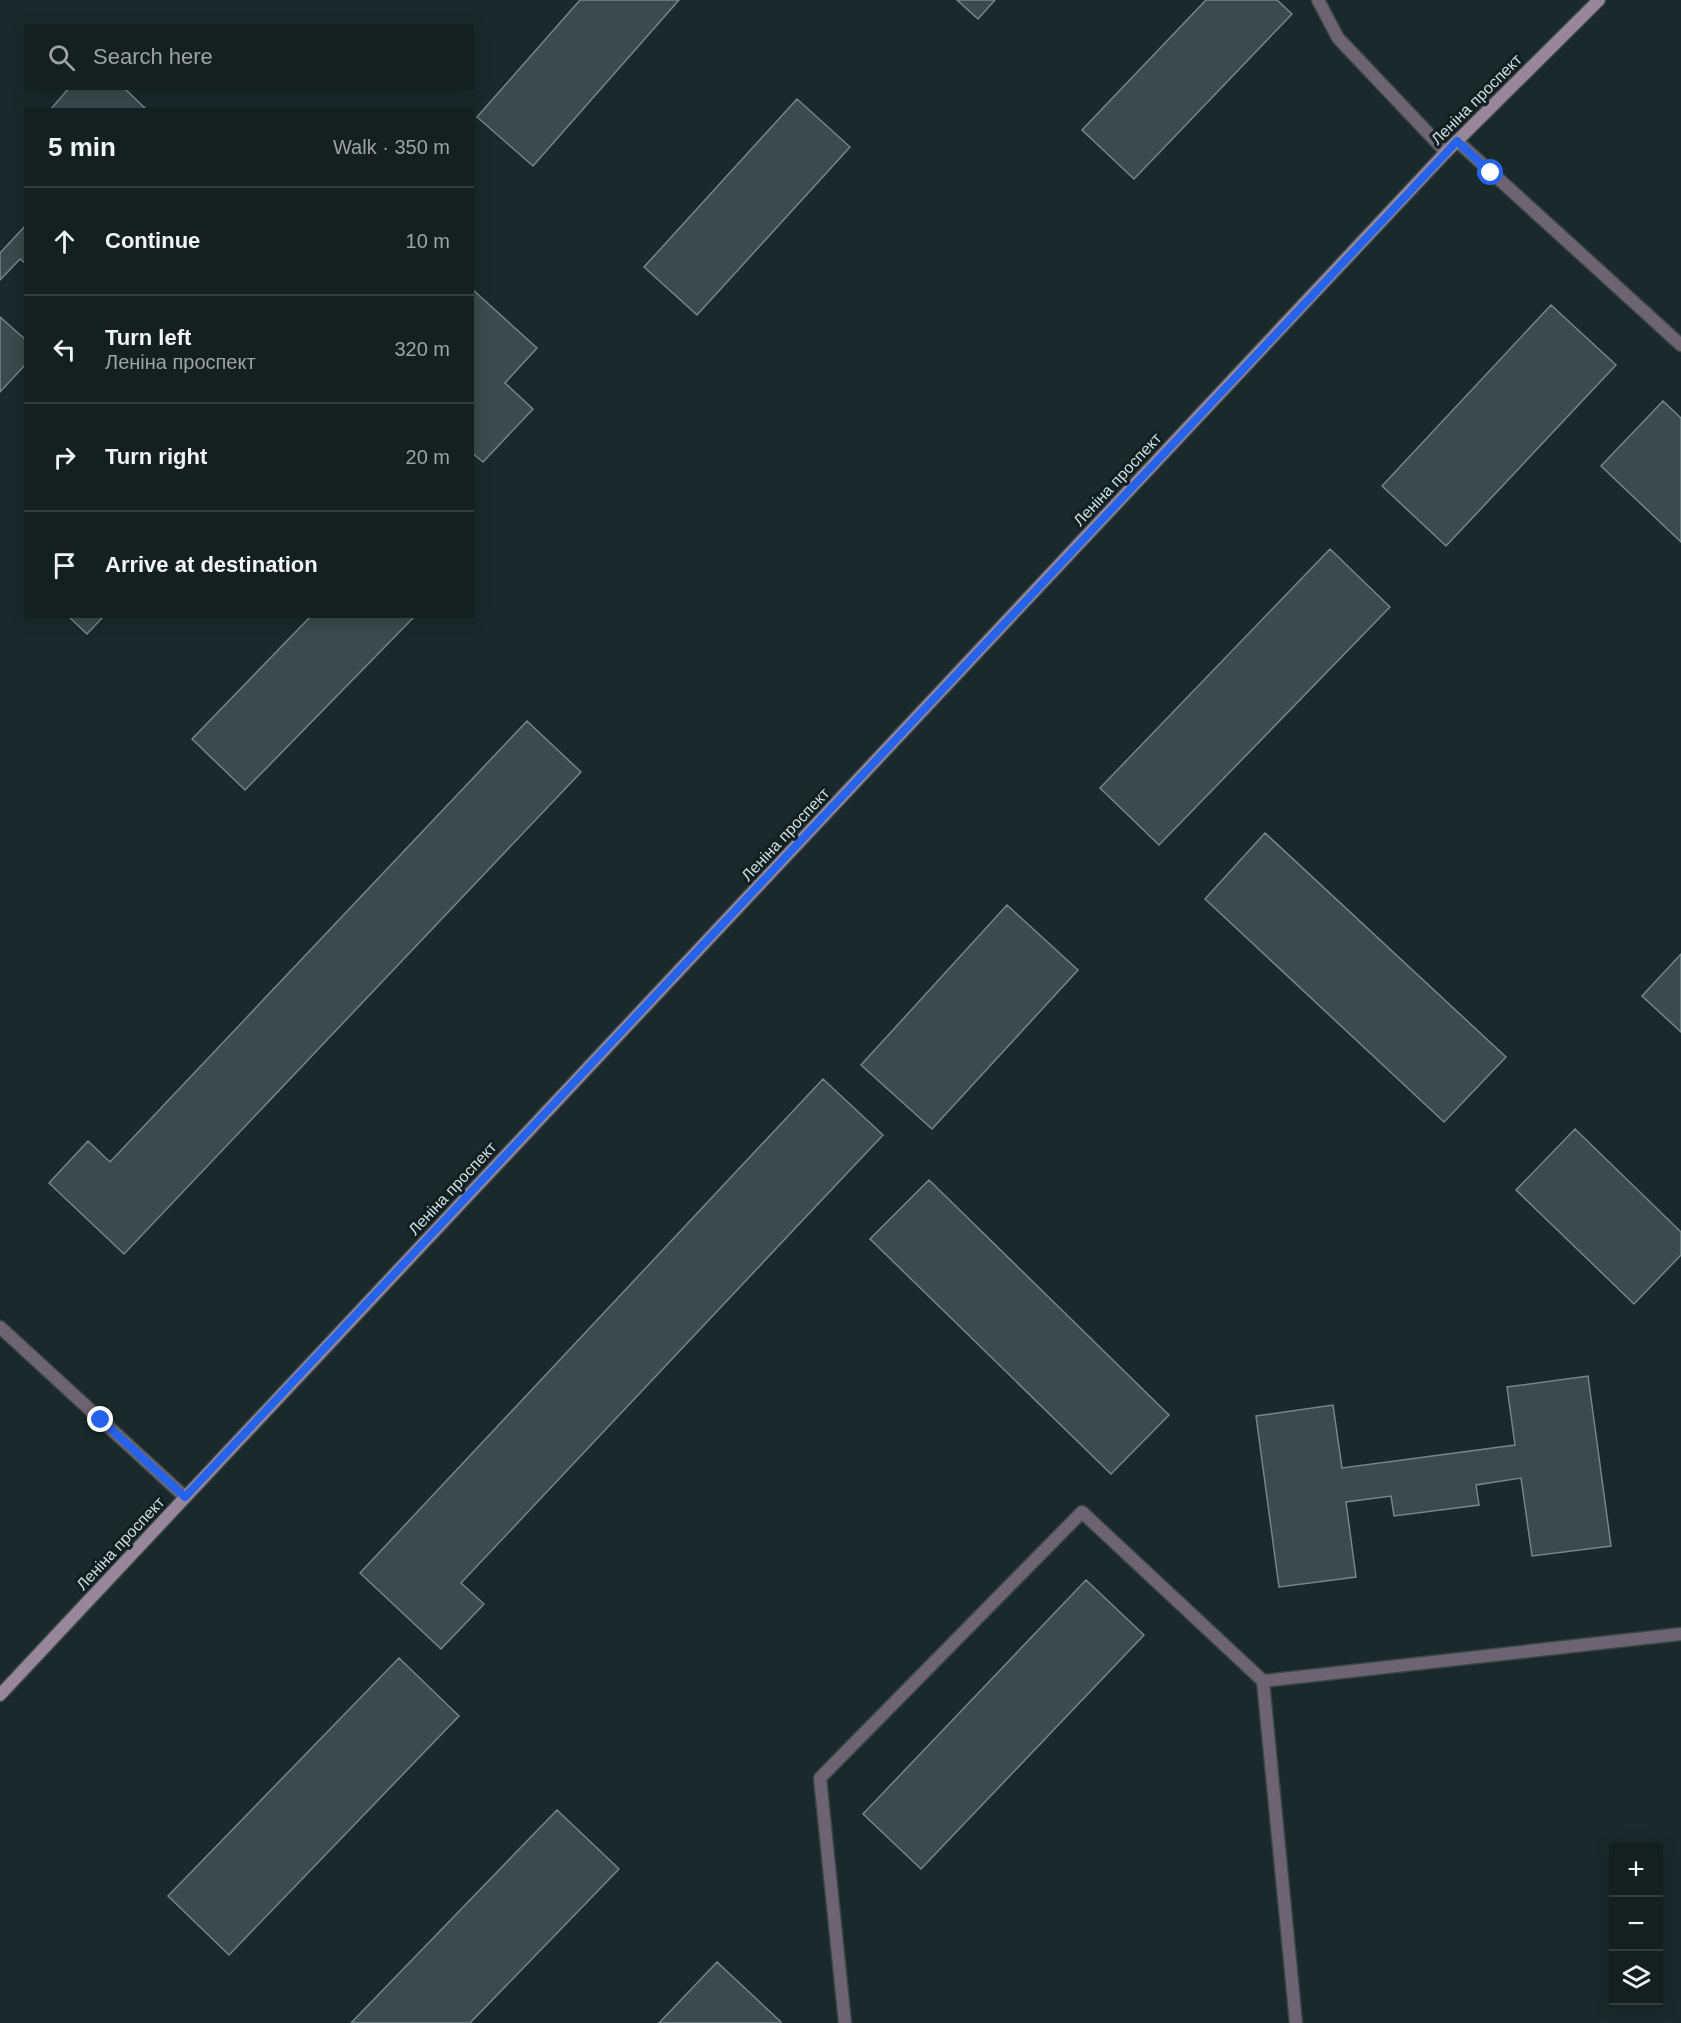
<!DOCTYPE html>
<meta charset="utf-8">
<style>
:root{--surface:#141f1f;--page:#1d2728;--text:#f1f3f6;--muted:#9da2a4;--line:#333d3d}
body{margin:0;font-family:Arial,sans-serif;background:var(--page);color:var(--text)}
.controls{position:absolute;right:18px;bottom:18px;display:grid;overflow:hidden;border-radius:0px;box-shadow:0 3px 15px #0003}
.controls button{width:54px;height:54px;display:grid;place-items:center;padding:0;border:0;border-bottom:2px solid var(--line);background:var(--surface);color:var(--text);font:30px sans-serif}
.stop{position:absolute;width:18px;height:18px;margin:-14px;border:4px solid #2563eb;border-radius:50%;background:#fff}
.stop.end{background:#2563eb;border-color:#fff;box-shadow:0 2px 6px #0008}
.list{margin:0;padding:0;list-style:none}
h2{display:flex;justify-content:space-between;align-items:center;height:78px;margin:0;padding:0 24px;font-size:26px}
h2 small{font-size:20px;font-weight:400;color:var(--muted)}
.list li{display:grid;grid-template-columns:39px 1fr auto;gap:18px;align-items:center;box-sizing:border-box;height:108px;padding:0 24px;border-top:2px solid var(--line)}
.list b{display:block;font-size:22px;white-space:nowrap}
.list p{margin:0;font-size:20px;white-space:nowrap;color:var(--muted)}
.list em{font-size:20px;font-style:normal;color:var(--muted)}
.icon{flex:none;width:33px;height:33px;fill:none;stroke:currentColor;stroke-width:2;stroke-linecap:round;stroke-linejoin:round}
.map{position:relative;flex:none;width:1681px;height:2023px;overflow:hidden}
.search{position:absolute;background:var(--surface);box-shadow:0 3px 15px #0003;left:24px;top:24px;width:450px;height:66px;display:flex;align-items:center;gap:15px;box-sizing:border-box;padding:0 21px;border-radius:0px;color:var(--muted);font-size:22px}
.panel{position:absolute;background:var(--surface);box-shadow:0 3px 15px #0003;left:24px;top:108px;width:450px;height:510px;border-radius:0px}
.map>svg:first-child{display:block}
</style>
<div class="map">
<svg width="1681" height="2023" viewBox="0 0 1681 2023">
<rect width="100%" height="100%" fill="#1a2929"/>
<path fill="#3b4a4a" stroke="#758686" stroke-width="1.5" d="M580 0H679L533 166 477 117Z
M957 0H995L978 19Z
M1206 0H1277L1292 14 1134 179 1082 130Z
M69 88H124L147 110H50Z
M797 99 850 147 697 315 644 267Z
M26 225V264L20 259 0 280V253Z
M472 289 537 348 505 383 533 409 483 462 472 453Z
M1551 305 1616 365 1446 546 1382 486Z
M0 317 26 340V364L0 392Z
M1663 401 1681 418V542L1601 466Z
M1330 549 1390 607 1159 845 1100 788Z
M68 616H104L87 634Z
M311 616H411L413 618 245 790 192 739Z
M527 721 581 772 124 1254 49 1183 88 1141 110 1162Z
M1265 833 1506 1057 1444 1122 1205 899Z
M1007 905 1078 970 932 1129 861 1065Z
M1681 954V1032L1642 996Z
M823 1079 883 1135 461 1583 484 1604 441 1649 360 1573Z
M1575 1129 1681 1232V1255L1634 1304 1516 1190Z
M929 1180 1169 1415 1111 1474 870 1239Z
M1588 1376 1611 1546 1532 1556 1521 1478 1476 1485 1479 1505 1394 1516 1391 1496 1346 1502 1356 1577 1279 1587 1256 1416 1333 1405 1342 1468 1515 1445 1507 1387Z
M1086 1580 1144 1635 921 1869 863 1814Z
M399 1658 459 1716 229 1955 168 1896Z
M557 1810 619 1869 470 2023H351Z
M717 1962 781 2022 780 2023H659Z"/>
<g fill="none" stroke-linecap="round" stroke-linejoin="round">
<defs>
<path id="minor" d="M1318 0 1338 38 1446 152
M1457 141 1681 345
M0 1327 185 1497
M1263 1681 1681 1634
M845 2023 820 1778 1082 1512 1263 1681 1296 2023"/>
<path id="secondary" d="M0 1695 1446 152 1599 0"/>
</defs>
<use href="#minor" stroke="#384646" stroke-width="15"/>
<use href="#secondary" stroke="#384646" stroke-width="15"/>
<use href="#minor" stroke="#6e6370" stroke-width="12"/>
<use href="#secondary" stroke="#98869a" stroke-width="12"/>
</g>
<g fill="none" stroke-linecap="round" stroke-linejoin="round">
<path stroke="#2563eb" stroke-width="8" d="M101 1420 185 1497 1446 153 1457 141 1491 173"/>
</g>
<g text-anchor="middle" stroke-width="6" stroke-linejoin="round" paint-order="stroke">
<g font-size="16" fill="#d3dddd" stroke="#112020">
<text transform="translate(1476 99) rotate(-45)" y="6">Леніна проспект</text>
<text transform="translate(1117 479) rotate(-47)" y="6">Леніна проспект</text>
<text transform="translate(785 834) rotate(-47)" y="6">Леніна проспект</text>
<text transform="translate(452 1188) rotate(-47)" y="6">Леніна проспект</text>
<text transform="translate(120 1543) rotate(-47)" y="6">Леніна проспект</text>
</g>
</g>
</svg>
<div class="controls">
<button>+</button>
<button>−</button>
<button><svg class="icon" aria-label="layers" viewBox="0 0 24 24"><path d="M12 4l9 5-9 5-9-5zM3 14l9 5 9-5"/></svg></button>
</div>
<div class="stop" style="left:1491px;top:173px"></div>
<div class="stop end" style="left:101px;top:1420px"></div>
<div class="search"><svg class="icon" aria-label="search" viewBox="0 0 24 24"><circle cx="10" cy="10" r="6"/><path d="M15 15l6 6"/></svg>Search here</div>
<section class="panel">
<h2>5 min<small>Walk · 350 m</small></h2>
<ul class="list">
<li><svg class="icon" aria-label="ahead" viewBox="0 0 24 24"><path d="M12 20V5M6 11l6-6 6 6"/></svg><div><b>Continue</b></div><em>10 m</em></li>
<li><svg class="icon" aria-label="left" viewBox="0 0 24 24"><path d="M17 20v-9H6M10 6l-5 5 5 5"/></svg><div><b>Turn left</b><p>Леніна проспект</p></div><em>320 m</em></li>
<li><svg class="icon" aria-label="right" viewBox="0 0 24 24"><path d="M7 20v-9h11M14 6l5 5-5 5"/></svg><div><b>Turn right</b></div><em>20 m</em></li>
<li><svg class="icon" aria-label="arrive" viewBox="0 0 24 24"><path d="M6 21V4h12l-3 4 3 4H6"/></svg><div><b>Arrive at destination</b></div></li>
</ul>
</section>
</div>
